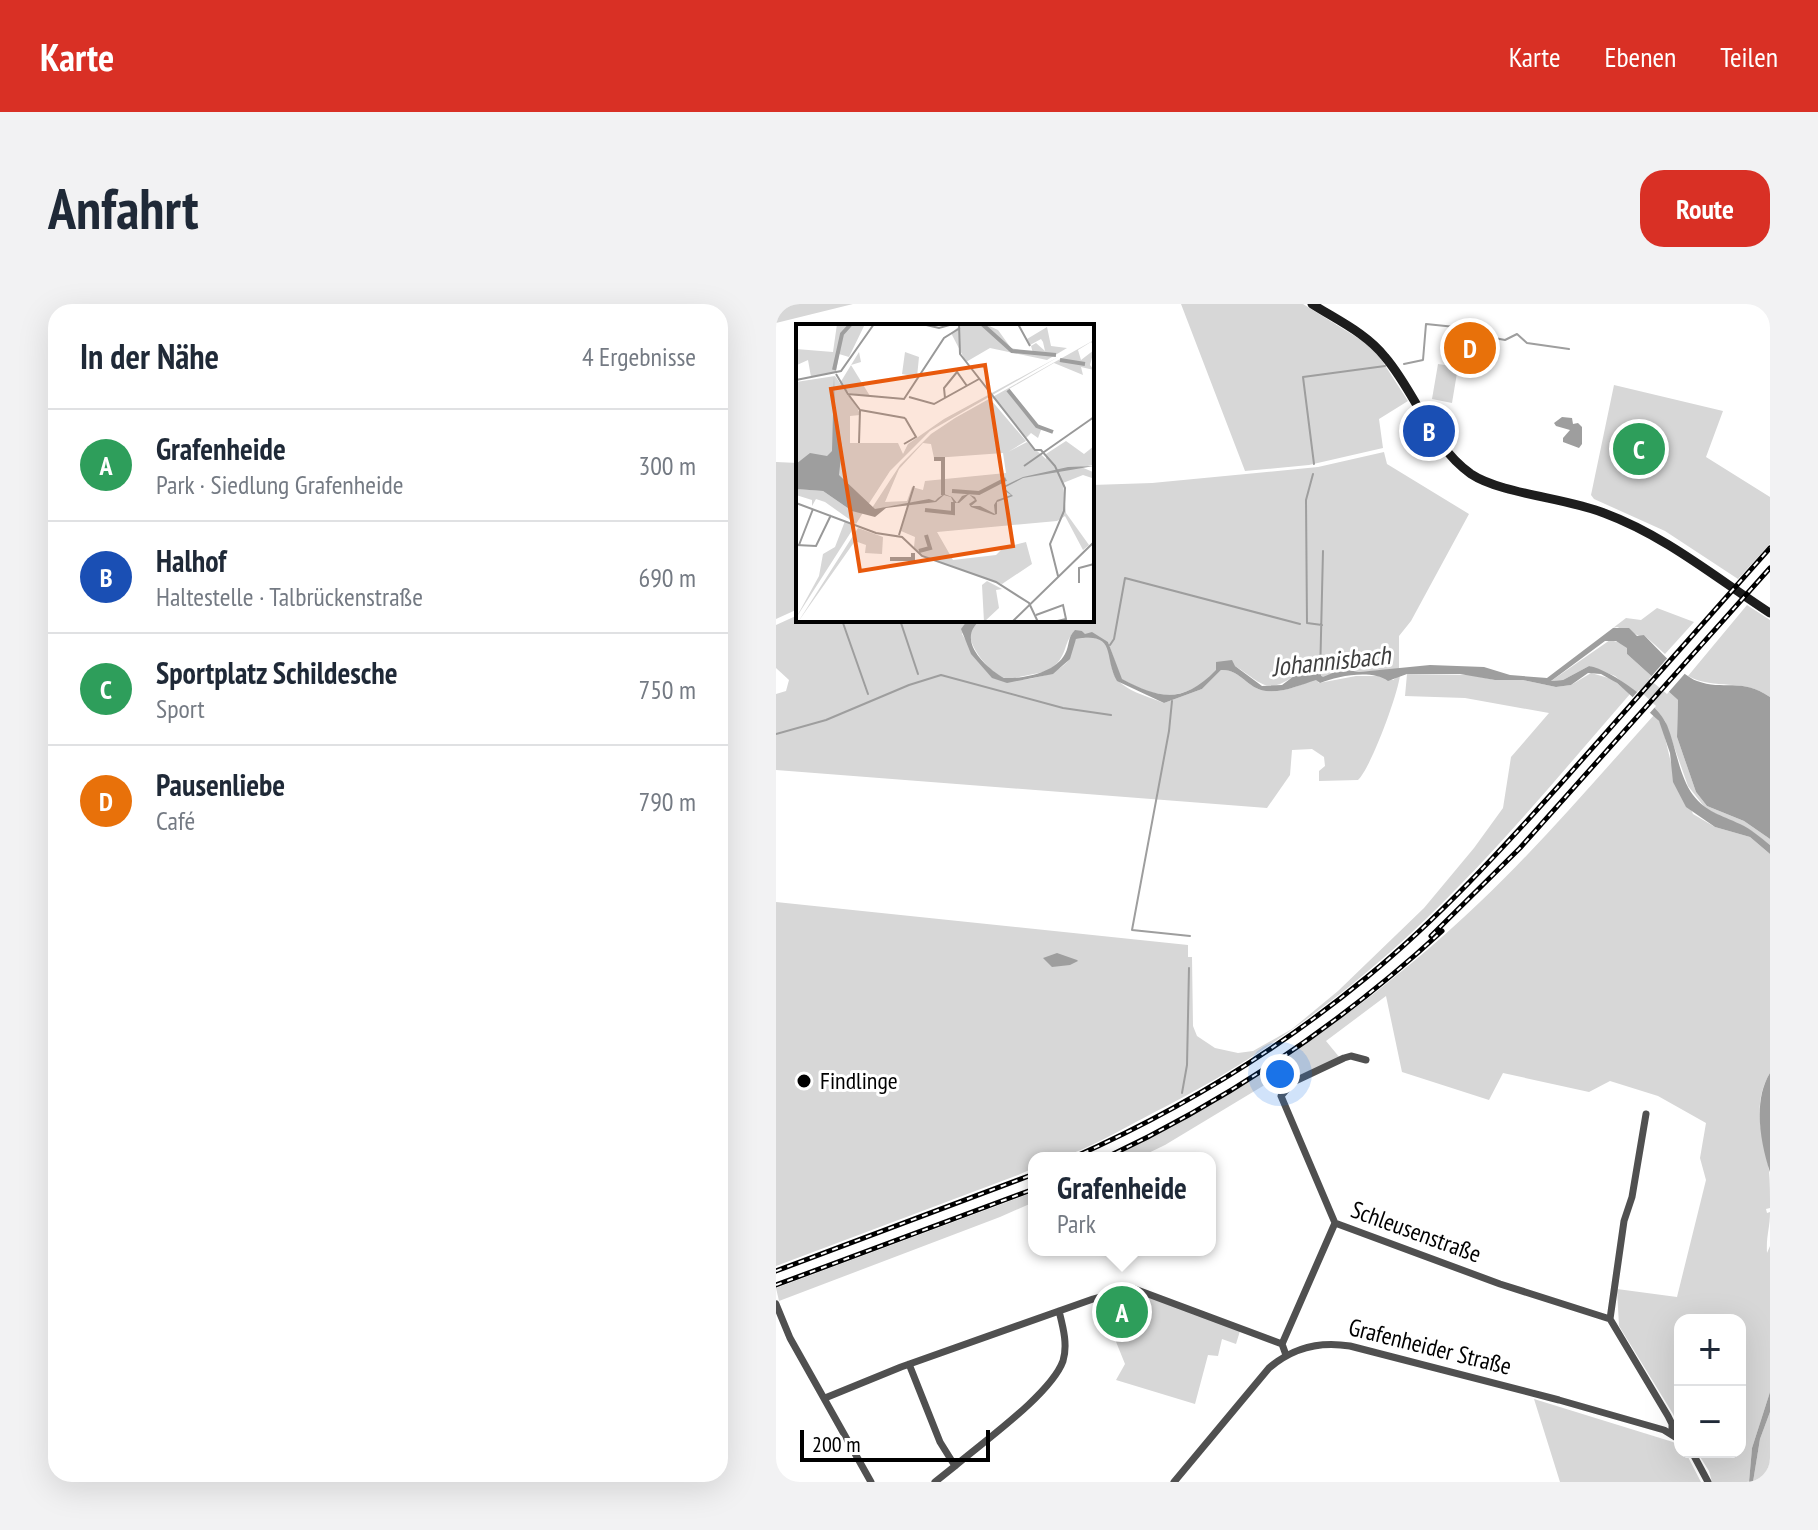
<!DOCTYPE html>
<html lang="de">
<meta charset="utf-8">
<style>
:root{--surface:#fff;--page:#f2f2f3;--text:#1f2937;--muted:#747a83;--line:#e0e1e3;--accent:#d93025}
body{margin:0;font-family:"PT Sans Narrow",sans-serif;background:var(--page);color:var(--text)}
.controls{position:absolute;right:24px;bottom:24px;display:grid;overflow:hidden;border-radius:16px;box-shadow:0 8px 32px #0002}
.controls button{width:72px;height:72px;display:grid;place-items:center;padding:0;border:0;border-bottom:2px solid var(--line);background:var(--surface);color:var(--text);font:40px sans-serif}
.scale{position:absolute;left:24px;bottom:20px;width:190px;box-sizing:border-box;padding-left:8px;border:4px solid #000;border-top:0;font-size:22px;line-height:28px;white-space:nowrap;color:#000;-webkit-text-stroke:6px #fff;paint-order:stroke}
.you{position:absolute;left:504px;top:770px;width:28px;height:28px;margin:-20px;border:6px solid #fff;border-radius:50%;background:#1a73e8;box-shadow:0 0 0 12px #1a73e833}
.badge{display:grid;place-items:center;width:52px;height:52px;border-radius:50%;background:var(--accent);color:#fff;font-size:26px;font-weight:700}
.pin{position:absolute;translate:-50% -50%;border:4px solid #fff;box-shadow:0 2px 8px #0006}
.popup{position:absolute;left:252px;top:848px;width:188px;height:104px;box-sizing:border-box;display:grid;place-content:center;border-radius:16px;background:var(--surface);filter:drop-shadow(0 2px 6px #0005);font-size:26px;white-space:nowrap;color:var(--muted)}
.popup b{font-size:30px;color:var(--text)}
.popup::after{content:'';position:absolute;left:50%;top:100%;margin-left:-16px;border:16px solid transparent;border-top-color:var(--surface)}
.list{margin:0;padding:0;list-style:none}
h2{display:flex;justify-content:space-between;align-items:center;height:104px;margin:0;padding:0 32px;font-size:34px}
h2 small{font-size:26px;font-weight:400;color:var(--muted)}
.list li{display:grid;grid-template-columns:52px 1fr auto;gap:24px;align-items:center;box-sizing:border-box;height:112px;padding:0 32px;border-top:2px solid var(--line)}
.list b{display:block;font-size:30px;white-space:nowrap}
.list p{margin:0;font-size:26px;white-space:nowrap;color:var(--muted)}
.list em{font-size:26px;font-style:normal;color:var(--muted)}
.map{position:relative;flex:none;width:994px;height:1178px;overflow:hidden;border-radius:24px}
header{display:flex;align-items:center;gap:48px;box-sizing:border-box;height:112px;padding:0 40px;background:var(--accent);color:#fff}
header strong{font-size:38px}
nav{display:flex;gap:44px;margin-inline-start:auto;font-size:28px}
.intro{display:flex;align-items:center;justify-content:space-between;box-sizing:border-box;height:192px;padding:0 48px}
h1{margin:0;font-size:56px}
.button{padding:20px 36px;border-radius:24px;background:var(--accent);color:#fff;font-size:28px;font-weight:700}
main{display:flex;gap:48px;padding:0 48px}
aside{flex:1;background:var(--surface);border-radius:24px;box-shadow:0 8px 32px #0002}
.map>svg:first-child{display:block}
</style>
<header>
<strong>Karte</strong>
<nav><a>Karte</a><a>Ebenen</a><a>Teilen</a></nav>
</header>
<div class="intro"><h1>Anfahrt</h1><a class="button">Route</a></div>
<main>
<aside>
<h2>In der Nähe<small>4 Ergebnisse</small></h2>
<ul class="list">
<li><span class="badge" style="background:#2e9e5b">A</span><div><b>Grafenheide</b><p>Park · Siedlung Grafenheide</p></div><em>300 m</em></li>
<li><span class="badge" style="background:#1a4fb4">B</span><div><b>Halhof</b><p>Haltestelle · Talbrückenstraße</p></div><em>690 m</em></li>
<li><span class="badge" style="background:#2e9e5b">C</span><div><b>Sportplatz Schildesche</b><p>Sport</p></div><em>750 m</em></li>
<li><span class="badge" style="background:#e8710a">D</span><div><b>Pausenliebe</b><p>Café</p></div><em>790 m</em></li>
</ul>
</aside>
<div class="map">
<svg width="994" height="1178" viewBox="0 0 994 1178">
<rect width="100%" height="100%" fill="#fff"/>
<path fill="#d7d7d7" d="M0 0H77L0 19Z
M405 0H527L590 39 601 49 632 97 603 115 607 144 533 161 469 167Z
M662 60 682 63 676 99 656 95Z
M838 81 947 107 930 153 994 193V240L962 275 889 227 818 195 815 191Z
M608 148 611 160 693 210 635 317 623 332V365L583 368 566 365 547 374 542 370 522 369C491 393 486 379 459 362 434 367 442 370 425 380 395 399 374 390 345 375L332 338 308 330 306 327H299C287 338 292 351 277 363 269 369 257 370 248 372 242 373 235 376 229 374 211 370 173 320 209 316 216 315 221 316 227 319L233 316H316V181L376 179 542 163Z
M0 158 22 159V305L0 315Z
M971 301 994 316V393C966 373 940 387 912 372Z
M881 304 918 318 889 350 868 331 866 333 841 323 837 324 850 314 865 316Z
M22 311V316H197L186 330C207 364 213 383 258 374 272 371 281 368 291 358 296 352 295 342 300 335 348 327 326 358 342 376 352 388 374 393 388 399L426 385 445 366C465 365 471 385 490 387 507 389 524 381 540 375L543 379 580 372H604L617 376 624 371C622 390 595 464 582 476L543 477V467L549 462 548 453 536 445 516 446 514 471 491 504 0 466V390L10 387 13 376 0 364V321Z
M834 336 845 339 851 343V350L902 396 901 433 920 488 931 502 968 517 994 535V541L974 526 930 505 912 482 889 417 884 411 839 372 813 362 787 376 775 377Z
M815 369 836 375 854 390C798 454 744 520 685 580 595 674 491 752 375 810 352 822 305 849 282 854 275 855 266 854 258 854V864L242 871 0 962V598L412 641V653H416L417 722 421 732 439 744 462 749 477 747 516 725 562 687 648 604 698 544 727 504 735 453 773 409 689 394 629 392 631 370 695 371 719 376H747L780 383 795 381Z
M878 411 886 421 895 459 917 510 939 523 974 533 994 550V769C975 800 987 833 993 866 994 878 994 892 994 904L990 905 991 909 994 908C994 924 990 932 991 949L994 942V1088L976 1144 973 1178H936L933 1167 921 1148H964V1016H904V1127L897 1110 843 1022 841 985 901 993 930 876 924 854 930 819 882 792 834 777 813 788 727 769 713 796 626 768 610 692 550 737 564 754 516 774 506 784 500 774 389 841 362 854H335C470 787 595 702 704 598 766 539 821 474 878 411Z
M258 888V898L224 913 3 997 0 984Z
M360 988 464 1027 460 1040 446 1035 442 1052 432 1051 419 1100 340 1076 349 1060 324 998Z
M758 1095 897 1138 904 1143V1148L911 1151 925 1178H784Z
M994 1108V1178H977L984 1135Z"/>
<path fill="#9e9e9e" d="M786 113 796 114 797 120 802 119 806 123V140L803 144 787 138V134L794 126 780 122 778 119Z
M205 316C179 335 209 363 228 374 247 375 279 369 289 350 294 341 291 334 299 326L306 327 309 330 316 328 332 338 346 375C384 395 407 400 440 366V358L456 356 459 362 486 382 506 381 522 369 542 370 547 373 566 365 583 368 654 361 708 363 734 371 771 374 837 324H853L861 332 868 331C880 343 905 371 921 377 947 387 965 373 994 393V535L968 517 931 502 920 488 901 433 902 396 851 350V344L840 337H829L775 377 787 376 813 362C836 366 882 400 891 421 900 443 903 472 917 491 930 508 945 511 964 520 975 525 984 533 994 541V550L974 533 939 523 910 503 897 478 894 449 883 417 841 379 825 370 812 369 795 381 780 383 747 376H719L684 370H631L612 377C596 365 561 372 544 379L540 376C524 381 507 389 490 387 471 385 465 365 445 366L426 385 388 399 341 377C327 353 342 328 300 335L294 355 277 370 231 379 216 374 195 350 185 325 191 317Z
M281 649 301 656 302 657 294 661 276 663 267 654Z
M994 769V868C984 838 977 796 994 769Z
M994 1088V1108L984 1135 977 1178H973L976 1144Z"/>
<path fill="#fff" d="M895 350 912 366 891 390 873 375Z
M863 386 880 402 872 411 855 395Z"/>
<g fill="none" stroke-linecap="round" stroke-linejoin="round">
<path stroke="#9e9e9e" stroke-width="2" d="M628 60 647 56 650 20 689 24 692 29 729 36 741 30 751 39 793 45
M538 160 527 73 609 62
M537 170 530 196 531 319 546 321
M124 316 142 370
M67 319 92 390
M334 341 338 335 349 274 524 320
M544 373 547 247
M396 397 393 427 356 626 414 632
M0 430 50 416 133 381 165 371 287 404 335 411
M406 789 411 761 413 664"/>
<path stroke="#505050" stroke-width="7" d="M559 919 724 980 834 1015 892 1112 896 1120V1130
M559 919 505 792 517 778 568 754 575 752 590 756
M0 1000 14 1034 95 1178
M834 1015 848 917 856 893 870 810
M506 1040 559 919
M133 1060 164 1138 179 1162C207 1138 275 1090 287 1057 292 1041 287 1023 283 1007
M49 1094 125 1063 317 995 356 984 506 1040 510 1051
M916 1148 932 1178
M159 1178 179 1162
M398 1178 493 1064C516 1044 544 1037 574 1042L783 1096 888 1126 904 1136"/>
<path stroke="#1d1d1d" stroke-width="9" d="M536 0C561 16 590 29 609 53 640 89 655 142 695 170 725 190 791 194 828 209 890 232 940 274 994 309"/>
<defs>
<path id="rail" d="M655 632 744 544 994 264
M296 854C402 807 501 747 591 673 663 614 726 545 788 476 857 399 925 321 994 244
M329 854C452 796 566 719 666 627
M0 967 258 870
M0 981 258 885"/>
</defs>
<use href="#rail" stroke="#000" stroke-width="5"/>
<use href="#rail" stroke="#fff" stroke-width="2" stroke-dasharray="6" stroke-linecap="butt"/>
</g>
<circle fill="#000" stroke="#fff" stroke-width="3" cx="28" cy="777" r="8"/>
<g text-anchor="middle" stroke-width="6" stroke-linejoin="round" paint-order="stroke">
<g font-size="24" fill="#000" stroke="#fff" text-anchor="start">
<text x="44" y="785">Findlinge</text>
</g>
<g font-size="24" fill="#000" stroke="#fff">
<text transform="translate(640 928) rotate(20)" y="8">Schleusenstraße</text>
<text transform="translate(654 1043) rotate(14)" y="8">Grafenheider Straße</text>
</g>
<g font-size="26" font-style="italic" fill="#3f3f3f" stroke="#fff">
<text transform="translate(555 357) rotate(-6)" y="9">Johannisbach</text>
</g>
</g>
<g transform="translate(20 20)">
<rect width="298" height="298" fill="#fff"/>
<path d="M41 0H69L53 33 43 30 40 48 15 53 12 36 1 41 0 25 37 28ZM166 0H189L202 6 215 24 237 29 235 22 240 19 249 27 247 18 245 15 234 21 231 15 251 3 255 22 271 24 251 36 194 24 170 38 155 9ZM298 16V22L295 18 282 26 285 36 298 26 294 41 298 46 285 43 287 51 258 39 213 65 240 100 257 108 245 106 242 114 235 109 230 114 197 74 195 76 230 117 212 128 231 118 250 135V130L270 117 288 130 298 122V141L285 143 297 148 296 154 287 151 267 159 270 189 293 221 287 226 269 192 261 197 141 208 157 236 200 231 207 224 230 218 236 240 206 260 125 231 118 223 119 213 105 207 112 181 89 183 79 191 52 165 6 139 0 141V58L39 52 62 85 64 91 54 92V119H102L107 130 112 120 148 95 264 32 134 107 94 147 72 181 76 184 104 141 135 110 159 94ZM127 119 135 120 138 134 207 129 210 149 129 157 127 166 116 163 111 177 89 178 103 145ZM63 28 65 38 55 41 74 72 53 69 44 59ZM109 28 123 33 121 53 106 50ZM1 165 27 167 56 187H68L60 200 29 178 20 175 16 182V176L0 171ZM49 197 57 201 55 208 0 294 23 252 27 230 39 223ZM62 204 87 213 86 230 69 229 70 221 59 217 2 298ZM191 257 206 265 200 266 203 284 188 298 186 261Z" fill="#d7d7d7" fill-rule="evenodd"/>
<path d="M38 52 39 103 42 100 46 124 43 151 79 185 133 175 139 177 142 174 148 170 156 173 161 179 166 172 172 170 179 173 181 177 175 182H184L199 190 198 181 201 176 215 171 206 165 208 162 227 153 272 143 298 142 227 154 208 164 217 172 201 178V190L198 191 175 183 173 180 179 176 173 170 163 179H158L155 173 148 171 140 178 90 184 79 193 56 187 27 167 0 165V140L14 129 31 132 36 127Z" fill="#9e9e9e"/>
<path fill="none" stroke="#9e9e9e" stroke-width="4" d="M186 0 216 27 260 31M264 36 289 40M38 46 46 10 55 0M212 66 241 102 257 108M138 135H147V171M156 167 183 169 210 155M129 186 157 189V178M123 227 134 224 130 211M94 235H117V229"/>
<path fill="none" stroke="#999" stroke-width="2" d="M126 0 143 4 157 0M163 0 164 30 239 126H245L259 142 269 164 268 187 254 220 262 252M222 0 234 22M40 50 52 70 108 75 148 14 164 4M0 56 45 47 78 0M52 70 64 86 63 119M113 73 138 80 183 55M149 74 148 64 161 48 171 62M64 86 109 94M108 120 120 113 109 94M228 142 298 93M0 179 80 209 106 213 126 232 200 258 233 279 242 298M103 211 118 162M0 221 20 222 35 191M3 221 17 185M283 259V244L298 240M240 291 267 281 270 295 257 298M216 298 298 218"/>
<path fill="#e8590c" fill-opacity="0.15" stroke="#e8590c" stroke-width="4" d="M189 41 217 222 64 247 35 65Z"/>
<rect width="298" height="298" fill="none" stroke="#000" stroke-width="4"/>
</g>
</svg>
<div class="controls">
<button>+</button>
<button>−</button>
</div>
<div class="scale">200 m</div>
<div class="you"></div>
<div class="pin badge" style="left:346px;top:1008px;background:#2e9e5b">A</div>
<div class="popup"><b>Grafenheide</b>Park</div>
<div class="pin badge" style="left:653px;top:127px;background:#1a4fb4">B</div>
<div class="pin badge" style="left:863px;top:145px;background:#2e9e5b">C</div>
<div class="pin badge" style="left:694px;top:44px;background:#e8710a">D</div>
</div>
</main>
